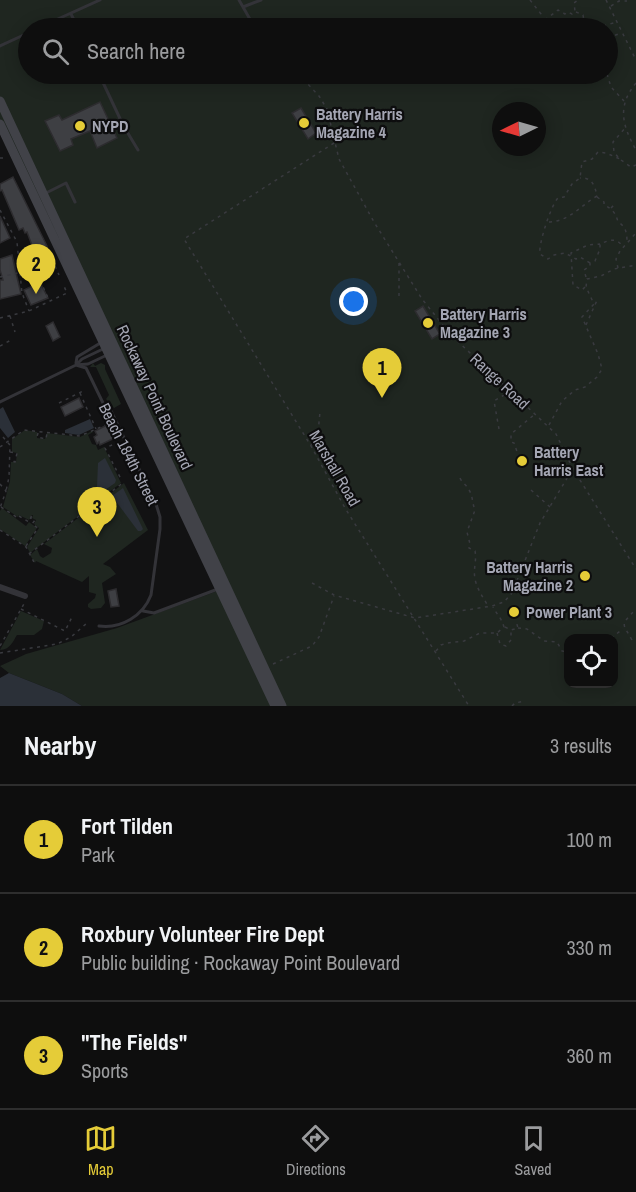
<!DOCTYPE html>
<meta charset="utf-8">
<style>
:root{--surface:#0e0e0e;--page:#1c1c1c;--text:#f1f3f6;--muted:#9b9c9e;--line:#2e2e2e;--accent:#e5cc38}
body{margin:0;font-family:"Archivo Narrow",sans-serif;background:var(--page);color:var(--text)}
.controls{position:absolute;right:18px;bottom:18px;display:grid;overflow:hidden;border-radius:12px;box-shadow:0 3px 15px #0003}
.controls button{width:54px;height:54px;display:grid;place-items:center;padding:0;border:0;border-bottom:2px solid var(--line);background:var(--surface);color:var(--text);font:30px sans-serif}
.compass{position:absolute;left:492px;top:102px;width:54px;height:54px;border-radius:50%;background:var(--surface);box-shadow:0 3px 15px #0003;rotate:265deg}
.you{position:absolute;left:354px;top:302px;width:21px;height:21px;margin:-15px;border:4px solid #fff;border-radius:50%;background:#1a73e8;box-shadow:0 0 0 9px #1a73e833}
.badge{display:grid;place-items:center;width:39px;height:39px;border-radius:50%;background:var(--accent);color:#111;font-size:20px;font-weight:700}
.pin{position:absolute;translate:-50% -50px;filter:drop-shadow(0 2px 3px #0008)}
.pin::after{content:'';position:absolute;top:32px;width:21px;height:18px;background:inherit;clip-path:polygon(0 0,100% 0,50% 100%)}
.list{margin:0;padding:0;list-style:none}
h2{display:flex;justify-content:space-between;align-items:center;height:78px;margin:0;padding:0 24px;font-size:26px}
h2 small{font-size:20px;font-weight:400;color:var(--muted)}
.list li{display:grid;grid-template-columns:39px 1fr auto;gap:18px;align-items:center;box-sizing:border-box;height:108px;padding:0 24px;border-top:2px solid var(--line)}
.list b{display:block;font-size:22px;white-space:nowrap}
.list p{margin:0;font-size:20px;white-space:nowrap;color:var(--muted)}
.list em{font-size:20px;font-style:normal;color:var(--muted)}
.icon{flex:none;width:33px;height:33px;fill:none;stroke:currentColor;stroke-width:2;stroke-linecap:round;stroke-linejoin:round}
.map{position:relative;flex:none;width:636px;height:706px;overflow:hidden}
.search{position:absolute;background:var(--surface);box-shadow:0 3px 15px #0003;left:18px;right:18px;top:18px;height:66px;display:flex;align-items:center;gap:15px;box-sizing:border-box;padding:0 21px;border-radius:33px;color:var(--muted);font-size:22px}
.sheet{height:402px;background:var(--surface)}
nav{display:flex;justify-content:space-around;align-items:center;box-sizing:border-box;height:84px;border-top:2px solid var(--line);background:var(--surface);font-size:16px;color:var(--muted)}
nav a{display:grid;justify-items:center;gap:3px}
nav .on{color:var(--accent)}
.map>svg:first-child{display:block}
</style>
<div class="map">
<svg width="636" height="706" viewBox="0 0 636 706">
<rect width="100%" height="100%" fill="#121213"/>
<path fill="#1f2620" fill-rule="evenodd" d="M0 0H636V706H82L62 694 9 673 0 666 26 654 117 628 220 590 0 124ZM28 28H608V74H28ZM501 111H537V147H501ZM568 638H614V684H568Z
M93 363 95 366 101 363 105 365V369L121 404 114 408 106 399 109 395 96 367H90Z
M25 430 37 432V438L45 439 47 433 80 437 92 431 93 432 88 435 92 444 96 445 98 450 104 447 121 483 30 553 27 547 39 528 34 524 36 520 32 518 33 515H32L29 520 19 515 18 517 3 507 10 481 11 462H16L17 453 12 452V439Z
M124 483 148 530 103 564 110 567 116 574 102 583 105 603 101 608 91 609 88 607V604L95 598 96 594 89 592V576L82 582 36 561 35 563 30 555 37 549 40 556 43 558 51 553 52 548 44 544Z
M2 508 26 526 29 522 37 528 25 546 0 529V511Z
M21 611 44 621 42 629 34 635H17C13 641 10 650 0 650Z"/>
<path fill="#2b3038" d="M3 407 15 432 8 438 0 428V409Z
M90 419 94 428 79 435 65 433V430Z
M105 458 116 480 115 483 102 492 97 487 98 463Z
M123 488 143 529 141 531H138L112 496Z
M9 673 62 694 82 706H0V678Z"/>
<path fill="#3e3f43" stroke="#2d2c2f" stroke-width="1.5" d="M100 102 117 138 97 148 90 131 71 139 73 145 60 151 45 121 59 115 62 120Z
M301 108 316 133 308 139 292 113Z
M13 177 47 246 40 249 42 253 36 256 27 232 25 233 23 228 19 230 2 190 0 191V184Z
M0 216 10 238 0 243Z
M12 255 21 294 0 299V280H3L0 270V259Z
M40 282 48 298 31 305 24 290Z
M423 306 440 334 432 339 415 311Z
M53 322 60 337 53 341 46 326Z
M79 398 83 407 65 416 61 407Z
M111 423 117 437 100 445 99 442 97 444 94 437 97 435 95 431Z
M116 589 119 606 111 607 108 591Z"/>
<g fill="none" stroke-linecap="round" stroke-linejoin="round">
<path stroke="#393a3f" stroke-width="1.5" stroke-dasharray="3 4.5" stroke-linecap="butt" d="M530 0 541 14 547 28
M606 0 636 60
M611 6 619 1H627
M576 12 583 15 584 21 589 28
M545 20 558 10 565 14 568 12 572 14 575 11 574 3 578 0
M596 28 617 22
M608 38 621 33
M607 74 611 87 624 101
M296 76 307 83 319 96 327 109 339 159 374 222 422 299 451 335 556 434 573 469 636 569
M636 83C617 106 622 125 636 150
M334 143 184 239 311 446 345 508 469 706
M618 157 614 152 613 142 626 127
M0 158H5
M621 160 631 167 636 165
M597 197 604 202V205C613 209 616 214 618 222 627 227 627 235 627 244
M611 208 614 205H616
M0 210 17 242 22 293 29 311
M549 222C570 221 580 206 597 196 595 186 592 177 580 178
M399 263V298
M590 263 580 257 576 259 565 253 554 255 548 259 540 254C538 245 551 205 558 198L564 197 572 184 580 178 582 162 592 159 598 152 606 153 620 159
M55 266 59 275
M618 268 616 259 620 251 636 233
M29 271 39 278 49 300
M0 277 58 264
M586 277 584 270 590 266V263L595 261 600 249V244C609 240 617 237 623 247
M585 287 582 290 573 285 571 253 588 245 600 244
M10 316 15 332
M0 318 29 311 67 293 63 284
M586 325 598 298
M0 346 13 339
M80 393 96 429
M59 403 85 390
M549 425 562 401 575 390 585 387 597 377 602 369 598 354 582 317 594 304 586 287 587 279 601 276 614 269 636 265
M499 429 494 401 511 391
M38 433 37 437 46 439 47 433
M3 437 10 445 9 477 6 491
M119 442 105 448 122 481
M311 445 318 433 320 412
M0 447 24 430 80 436 110 423
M10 452 17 453 15 462 11 461
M522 461 521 463 514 443 511 442V434L535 414
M460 478C462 483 467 485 469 490 473 496 472 503 475 510L467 532 470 544 469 548 475 551C477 560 473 569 475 579 477 589 483 597 488 606
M0 484 6 491 0 508
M531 490 550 507
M1 507 18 518 19 516 29 522 32 515
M0 530 26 547 35 564
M26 546 38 528 32 524 35 520 31 518
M29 554 124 482
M312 583 334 595 415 618 492 606 504 602 512 593 540 523 572 470
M21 609 65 631 72 617
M505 627 511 630 518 628 516 621
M518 628 527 629 544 641 557 642 562 651 568 652
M497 633 500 644 506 646 511 640V630
M611 638 623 629
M632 640C622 622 620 626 636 609
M0 646 25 602
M436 651 441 645 447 643 464 641 480 633H497L504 627C501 617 497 615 493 607
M0 653 57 644 71 637 87 623
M273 664 312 646 319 637 334 596
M512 706 515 703 525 701"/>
<path stroke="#333338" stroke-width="3" d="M239 0 255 28
M243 7 261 0
M71 14 78 28
M38 28 100 0
M0 46 28 33
M99 74 123 125 138 150
M292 74H293
M46 193 66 183 75 202
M76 363 77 357 102 342
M77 364 82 359 105 348
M76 365 86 368 103 403 111 411 156 504 160 517V529L151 595C143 616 121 629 99 626
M0 402 76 365 88 364 107 355
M143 611 154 613 218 589"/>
<path stroke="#333338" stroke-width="6" d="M0 587 25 596"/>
<path stroke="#414248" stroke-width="9" d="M0 101 282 706
M0 124 275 706"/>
</g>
<g fill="#e5cc38" stroke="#0d0d0e" stroke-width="2">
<circle cx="304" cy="123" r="6"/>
<circle cx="80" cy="126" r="6"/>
<circle cx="428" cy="323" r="6"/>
<circle cx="522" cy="461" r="6"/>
<circle cx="585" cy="576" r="6"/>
<circle cx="514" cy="612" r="6"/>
</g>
<g text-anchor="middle" stroke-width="4.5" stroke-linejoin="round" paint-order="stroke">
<g font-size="16" font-weight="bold" fill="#a4a6b3" stroke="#0d0d0e" text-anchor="start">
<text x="316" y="120">Battery Harris<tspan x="316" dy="18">Magazine 4</tspan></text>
<text x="92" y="132">NYPD</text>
<text x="440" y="320">Battery Harris<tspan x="440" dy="18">Magazine 3</tspan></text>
<text x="534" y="458">Battery<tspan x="534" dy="18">Harris East</tspan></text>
<text x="573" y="573" text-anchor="end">Battery Harris<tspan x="573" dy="18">Magazine 2</tspan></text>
<text x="526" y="618">Power Plant 3</text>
</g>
<g font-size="16" fill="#a4a6b3" stroke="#0d0d0e">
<text transform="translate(500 381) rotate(43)" y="6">Range Road</text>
<text transform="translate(155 397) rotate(65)" y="6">Rockaway Point Boulevard</text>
<text transform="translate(129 454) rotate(63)" y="6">Beach 184th Street</text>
<text transform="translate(335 468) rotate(60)" y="6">Marshall Road</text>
</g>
</g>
</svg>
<div class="controls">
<button><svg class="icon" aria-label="locate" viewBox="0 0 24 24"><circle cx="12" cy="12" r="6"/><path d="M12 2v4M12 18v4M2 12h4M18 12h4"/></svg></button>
</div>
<svg class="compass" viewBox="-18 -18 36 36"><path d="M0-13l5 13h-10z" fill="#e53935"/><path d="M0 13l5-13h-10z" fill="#9b9c9e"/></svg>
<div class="you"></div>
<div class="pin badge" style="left:382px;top:398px">1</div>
<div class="pin badge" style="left:36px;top:294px">2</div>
<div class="pin badge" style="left:97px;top:537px">3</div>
<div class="search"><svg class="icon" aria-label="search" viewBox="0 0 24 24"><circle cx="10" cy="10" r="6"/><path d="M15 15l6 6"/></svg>Search here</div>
</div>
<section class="sheet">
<h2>Nearby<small>3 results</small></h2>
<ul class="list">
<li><span class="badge">1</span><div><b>Fort Tilden</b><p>Park</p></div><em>100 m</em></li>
<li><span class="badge">2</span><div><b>Roxbury Volunteer Fire Dept</b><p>Public building · Rockaway Point Boulevard</p></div><em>330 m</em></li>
<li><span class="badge">3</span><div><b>&quot;The Fields&quot;</b><p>Sports</p></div><em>360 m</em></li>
</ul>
</section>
<nav>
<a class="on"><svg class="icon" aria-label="map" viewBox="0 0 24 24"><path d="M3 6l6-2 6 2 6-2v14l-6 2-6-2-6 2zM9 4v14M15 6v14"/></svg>Map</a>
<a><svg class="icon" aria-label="directions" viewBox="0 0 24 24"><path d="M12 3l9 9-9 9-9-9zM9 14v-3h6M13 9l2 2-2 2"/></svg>Directions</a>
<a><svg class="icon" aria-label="saved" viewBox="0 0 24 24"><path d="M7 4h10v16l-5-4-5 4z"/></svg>Saved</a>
</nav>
